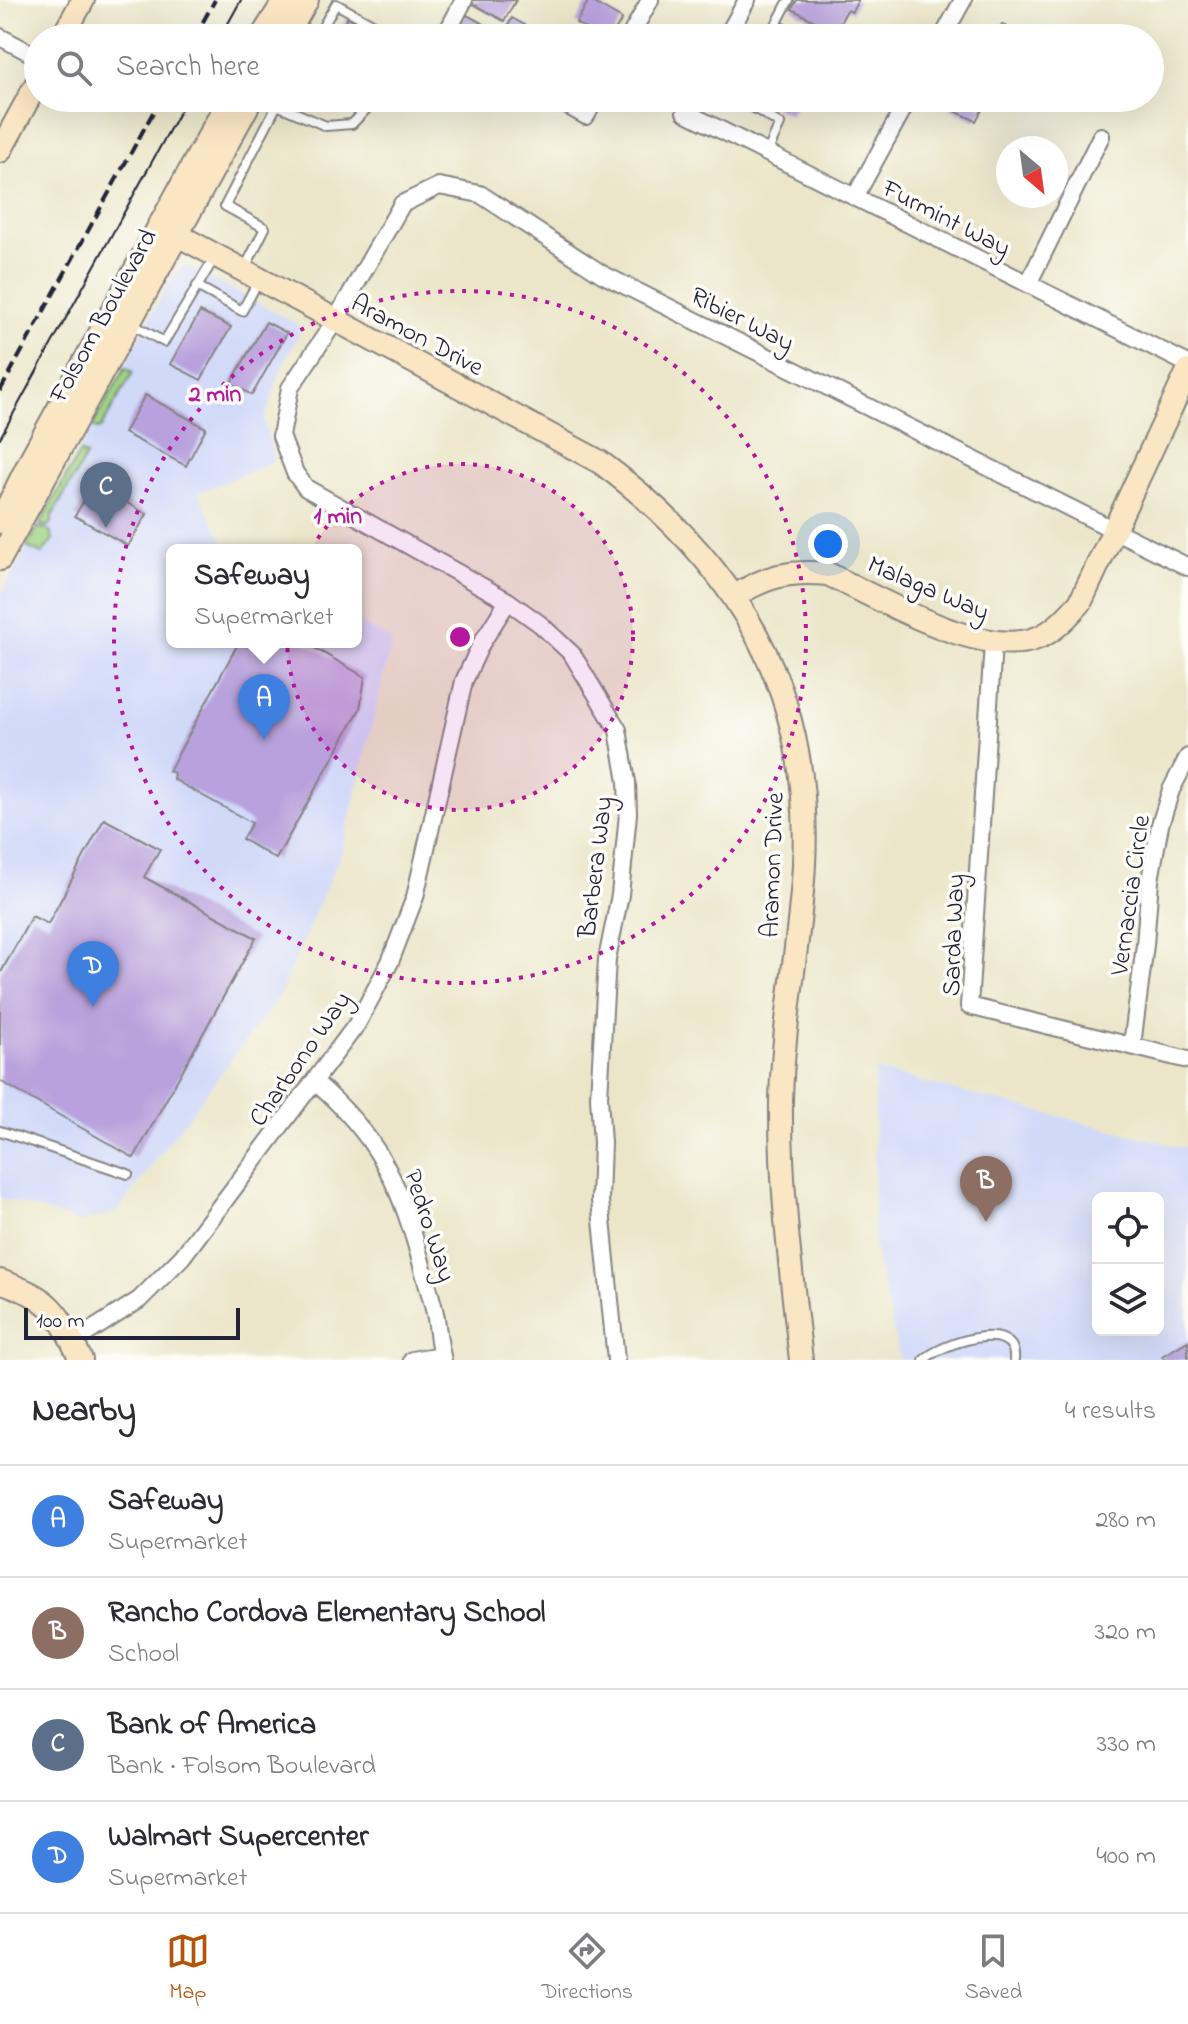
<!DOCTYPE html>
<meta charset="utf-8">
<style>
:root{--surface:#fff;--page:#f2f2f3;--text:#2b2b33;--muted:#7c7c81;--line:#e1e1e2;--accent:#b45309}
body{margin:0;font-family:"Indie Flower",sans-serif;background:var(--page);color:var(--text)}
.controls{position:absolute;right:24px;bottom:24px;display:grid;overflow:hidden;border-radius:12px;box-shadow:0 8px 32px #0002}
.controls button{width:72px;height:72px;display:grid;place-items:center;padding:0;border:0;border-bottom:2px solid var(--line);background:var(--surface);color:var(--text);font:40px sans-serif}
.compass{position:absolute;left:996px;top:136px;width:72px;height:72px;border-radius:50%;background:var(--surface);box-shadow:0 8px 32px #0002;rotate:151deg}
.scale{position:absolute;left:24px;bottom:20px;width:216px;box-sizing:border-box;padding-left:8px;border:4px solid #22223b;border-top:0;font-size:22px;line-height:28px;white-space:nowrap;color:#22223b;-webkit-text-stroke:6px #fdfcf7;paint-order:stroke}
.you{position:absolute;left:828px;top:544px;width:28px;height:28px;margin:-20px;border:6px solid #fff;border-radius:50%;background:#1a73e8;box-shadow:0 0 0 12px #1a73e833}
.badge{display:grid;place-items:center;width:52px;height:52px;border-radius:50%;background:var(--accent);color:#fff;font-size:26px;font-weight:700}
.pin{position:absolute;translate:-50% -66px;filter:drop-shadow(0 2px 4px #0008)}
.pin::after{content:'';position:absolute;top:42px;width:28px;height:24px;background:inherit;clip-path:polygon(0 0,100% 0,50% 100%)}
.popup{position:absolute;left:166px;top:544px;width:196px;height:104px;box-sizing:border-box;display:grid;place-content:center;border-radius:12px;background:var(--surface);filter:drop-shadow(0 2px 6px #0005);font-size:26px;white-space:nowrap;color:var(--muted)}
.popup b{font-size:30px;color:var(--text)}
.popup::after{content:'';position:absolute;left:50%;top:100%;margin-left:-16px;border:16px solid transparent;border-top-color:var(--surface)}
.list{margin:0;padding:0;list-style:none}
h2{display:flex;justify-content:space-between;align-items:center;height:104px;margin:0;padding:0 32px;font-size:34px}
h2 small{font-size:26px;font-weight:400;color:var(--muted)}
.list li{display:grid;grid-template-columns:52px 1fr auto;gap:24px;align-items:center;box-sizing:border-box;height:112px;padding:0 32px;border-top:2px solid var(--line)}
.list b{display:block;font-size:30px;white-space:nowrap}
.list p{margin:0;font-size:26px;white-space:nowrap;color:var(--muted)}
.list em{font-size:26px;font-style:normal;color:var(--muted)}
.icon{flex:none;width:44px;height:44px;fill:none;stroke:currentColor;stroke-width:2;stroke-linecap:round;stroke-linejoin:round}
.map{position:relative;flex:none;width:1188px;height:1360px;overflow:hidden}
.search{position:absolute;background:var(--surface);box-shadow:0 8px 32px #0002;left:24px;right:24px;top:24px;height:88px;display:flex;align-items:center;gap:20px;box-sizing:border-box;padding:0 28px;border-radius:44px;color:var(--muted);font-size:30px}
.sheet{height:552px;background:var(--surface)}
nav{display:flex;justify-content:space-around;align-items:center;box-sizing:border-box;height:112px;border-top:2px solid var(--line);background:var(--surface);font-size:22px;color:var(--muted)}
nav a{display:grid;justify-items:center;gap:4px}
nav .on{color:var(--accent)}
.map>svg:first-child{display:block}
</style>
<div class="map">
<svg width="1188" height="1360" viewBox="0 0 1188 1360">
<rect width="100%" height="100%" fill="#fdfcf7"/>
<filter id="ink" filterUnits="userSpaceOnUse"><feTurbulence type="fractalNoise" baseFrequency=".0125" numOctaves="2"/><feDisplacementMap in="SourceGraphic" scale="16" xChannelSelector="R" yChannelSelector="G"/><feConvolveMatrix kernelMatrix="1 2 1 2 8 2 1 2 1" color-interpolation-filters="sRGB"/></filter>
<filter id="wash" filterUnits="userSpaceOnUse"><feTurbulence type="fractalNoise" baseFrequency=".006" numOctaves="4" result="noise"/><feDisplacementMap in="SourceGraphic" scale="32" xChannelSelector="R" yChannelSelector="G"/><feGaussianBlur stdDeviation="1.8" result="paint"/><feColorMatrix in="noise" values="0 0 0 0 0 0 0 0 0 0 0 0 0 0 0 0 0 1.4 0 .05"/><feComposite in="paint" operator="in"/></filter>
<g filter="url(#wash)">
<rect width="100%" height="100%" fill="#ebe6c9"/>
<path fill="#d1d9f9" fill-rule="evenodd" d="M185 265 298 324 299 334 281 369 264 422 274 461 198 493 228 550H172V642H356V621L392 640 342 851 279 996 117 1212 81 1222 0 1198V597L167 286 179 269Z
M875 1070 1188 1149V1360H900L874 1246ZM1098 1198H1158V1330H1098Z"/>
<path fill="#a1d484" stroke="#627b60" stroke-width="2" d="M125 368 133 372 101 428 97 429 92 427Z
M80 452 86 456 52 516V523L46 527 40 524Z
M38 527 50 531 53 539 42 554 27 547Z"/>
<g id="blocks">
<path fill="#b8a1dc" d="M473 0H516L504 21 471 3Z
M589 0 622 19 611 38H603L576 23Z
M797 0H858L852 12 847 10 838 27 842 29 837 38H776L784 23 812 38 820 24 792 9Z
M465 14 498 32 495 38 452 36Z
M348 17 383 38H336Z
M512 18 535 31 531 38H502Z
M1002 24 1027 38H994Z
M758 98H799L790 115Z
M957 98H984L979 106 983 108 976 121 951 109Z
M200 312 231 327 201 380 170 364Z
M266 322 287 333 252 395 231 383Z
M145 395 206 428 186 466 124 433Z
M93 484 147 514 128 546 75 516Z
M239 642 246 646 248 642H304L365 677 360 709 276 859 242 839 252 823 173 779 174 773 169 771Z
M104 819 160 849 144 877 256 938 134 1158 0 1081V974L32 916 48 924Z
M1188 1341V1360H1165L1162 1356Z"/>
</g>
</g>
<g filter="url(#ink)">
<use href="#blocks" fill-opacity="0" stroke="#868482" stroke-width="2"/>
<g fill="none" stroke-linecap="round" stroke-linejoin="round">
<defs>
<path id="lane" d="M292 29 309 38
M316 38 336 4 387 32 388 38
M769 38 789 0
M282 98 277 105 326 126 352 124 377 98
M738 98 780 124 767 153
M244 270 265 228 225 206 277 105 263 98
M197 286 242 311 259 280
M130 323 164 342 215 257
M0 1131 128 1174
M924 1360C940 1344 1018 1317 1014 1360"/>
<path id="street" d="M0 37 38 57
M444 38 464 0
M629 38 650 0
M726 38 747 0
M942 38 963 0
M554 98 586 116 596 98
M693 98 685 112 1188 364
M855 197 909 98
M1028 284 1101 136
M993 644 969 1006 1188 1060
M1132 1045 1145 945 1150 880 1160 825 1171 790 1188 757
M315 1082C377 1135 399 1181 420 1258 425 1278 432 1298 436 1318 438 1332 439 1346 443 1360
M73 1342 139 1300 182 1257 357 1024 390 962 415 897 464 681 481 644 508 601
M412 1360 441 1355
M616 1360 600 1200 602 1143 599 1097 607 959 620 895 628 814 627 782 618 730 572 654 540 624 508 601 306 488 295 473 281 436 290 388 335 321 402 204 439 186 480 194 602 274 1188 567"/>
<path id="secondary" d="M62 38 83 0
M261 38 285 0
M285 38 307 0
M0 151 38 81
M159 225 600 462C737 563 813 690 804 864 800 943 783 1021 781 1100 780 1187 791 1273 801 1360
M0 522 33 455 230 98
M0 559 252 98
M735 596C766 576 790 570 828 574 878 598 983 660 1037 638 1054 632 1068 616 1080 603L1188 371
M0 1281C52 1299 58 1311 81 1360"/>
</defs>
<use href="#lane" stroke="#868482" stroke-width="12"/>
<use href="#street" stroke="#868482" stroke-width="20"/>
<use href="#secondary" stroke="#868482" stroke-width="26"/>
<use href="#lane" stroke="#fff" stroke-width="8"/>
<use href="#street" stroke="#fff" stroke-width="16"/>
<use href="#secondary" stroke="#fbe6c4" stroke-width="22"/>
<path stroke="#22223b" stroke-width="2" d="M220 38 241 0
M0 438 187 98"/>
<path stroke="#22223b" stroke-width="4" stroke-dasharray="12 6" stroke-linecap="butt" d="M194 38 215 0
M0 391 161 98"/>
</g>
</g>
<circle cx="460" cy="637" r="173" fill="#b5179e" fill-opacity=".12"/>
<g fill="none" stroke="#b5179e" stroke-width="4" stroke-dasharray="4 8">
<circle cx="460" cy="637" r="173"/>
<circle cx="460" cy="637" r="346"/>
</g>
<g text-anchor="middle" stroke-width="7" stroke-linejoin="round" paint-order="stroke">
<g font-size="26" fill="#22223b" stroke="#fdfcf7">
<text transform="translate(947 217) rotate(27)" y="9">Furmint Way</text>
<text transform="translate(102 315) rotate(-61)" y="9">Folsom Boulevard</text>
<text transform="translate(743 318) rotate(27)" y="9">Ribier Way</text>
<text transform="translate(418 334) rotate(28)" y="9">Aramon Drive</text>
<text transform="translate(929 587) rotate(23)" y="9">Malaga Way</text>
<text transform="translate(771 865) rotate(-88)" y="9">Aramon Drive</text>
<text transform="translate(594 867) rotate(-83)" y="9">Barbera Way</text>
<text transform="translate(1129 895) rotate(-82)" y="9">Vernaccia Circle</text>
<text transform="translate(952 935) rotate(-88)" y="9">Sarda Way</text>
<text transform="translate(299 1058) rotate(-55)" y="9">Charbono Way</text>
<text transform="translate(431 1225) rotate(72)" y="9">Pedro Way</text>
</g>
</g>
<circle cx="460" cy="637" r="12" fill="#b5179e" stroke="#fdfcf7" stroke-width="4"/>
<g font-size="24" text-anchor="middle" font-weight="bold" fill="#b5179e" stroke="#fdfcf7" stroke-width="7" stroke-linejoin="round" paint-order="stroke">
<text x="215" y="401">2 min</text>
<text x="338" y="523">1 min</text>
</g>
</svg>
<div class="controls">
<button><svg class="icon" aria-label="locate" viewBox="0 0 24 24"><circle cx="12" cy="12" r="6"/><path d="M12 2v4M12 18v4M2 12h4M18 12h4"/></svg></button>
<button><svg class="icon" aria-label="layers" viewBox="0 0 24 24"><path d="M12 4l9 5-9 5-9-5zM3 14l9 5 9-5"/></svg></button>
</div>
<svg class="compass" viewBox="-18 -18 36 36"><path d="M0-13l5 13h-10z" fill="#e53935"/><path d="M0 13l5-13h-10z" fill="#7c7c81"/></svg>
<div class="scale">100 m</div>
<div class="you"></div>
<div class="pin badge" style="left:264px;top:740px;background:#3f7fe0">A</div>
<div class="popup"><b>Safeway</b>Supermarket</div>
<div class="pin badge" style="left:986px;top:1222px;background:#8d6e63">B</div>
<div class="pin badge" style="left:106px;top:528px;background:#5c6f8a">C</div>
<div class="pin badge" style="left:93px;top:1007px;background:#3f7fe0">D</div>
<div class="search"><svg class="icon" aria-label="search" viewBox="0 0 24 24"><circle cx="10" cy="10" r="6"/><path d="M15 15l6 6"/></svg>Search here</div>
</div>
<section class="sheet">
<h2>Nearby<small>4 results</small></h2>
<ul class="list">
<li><span class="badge" style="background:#3f7fe0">A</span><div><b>Safeway</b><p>Supermarket</p></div><em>280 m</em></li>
<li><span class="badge" style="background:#8d6e63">B</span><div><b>Rancho Cordova Elementary School</b><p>School</p></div><em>320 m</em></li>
<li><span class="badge" style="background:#5c6f8a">C</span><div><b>Bank of America</b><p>Bank · Folsom Boulevard</p></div><em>330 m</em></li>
<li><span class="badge" style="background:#3f7fe0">D</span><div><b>Walmart Supercenter</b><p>Supermarket</p></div><em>400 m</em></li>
</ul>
</section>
<nav>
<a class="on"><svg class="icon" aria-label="map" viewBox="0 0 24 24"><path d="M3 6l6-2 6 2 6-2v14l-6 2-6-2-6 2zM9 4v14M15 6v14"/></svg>Map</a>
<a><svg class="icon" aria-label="directions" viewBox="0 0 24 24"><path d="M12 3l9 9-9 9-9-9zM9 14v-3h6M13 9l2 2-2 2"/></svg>Directions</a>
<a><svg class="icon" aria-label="saved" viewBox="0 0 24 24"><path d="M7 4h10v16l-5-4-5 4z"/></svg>Saved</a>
</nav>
